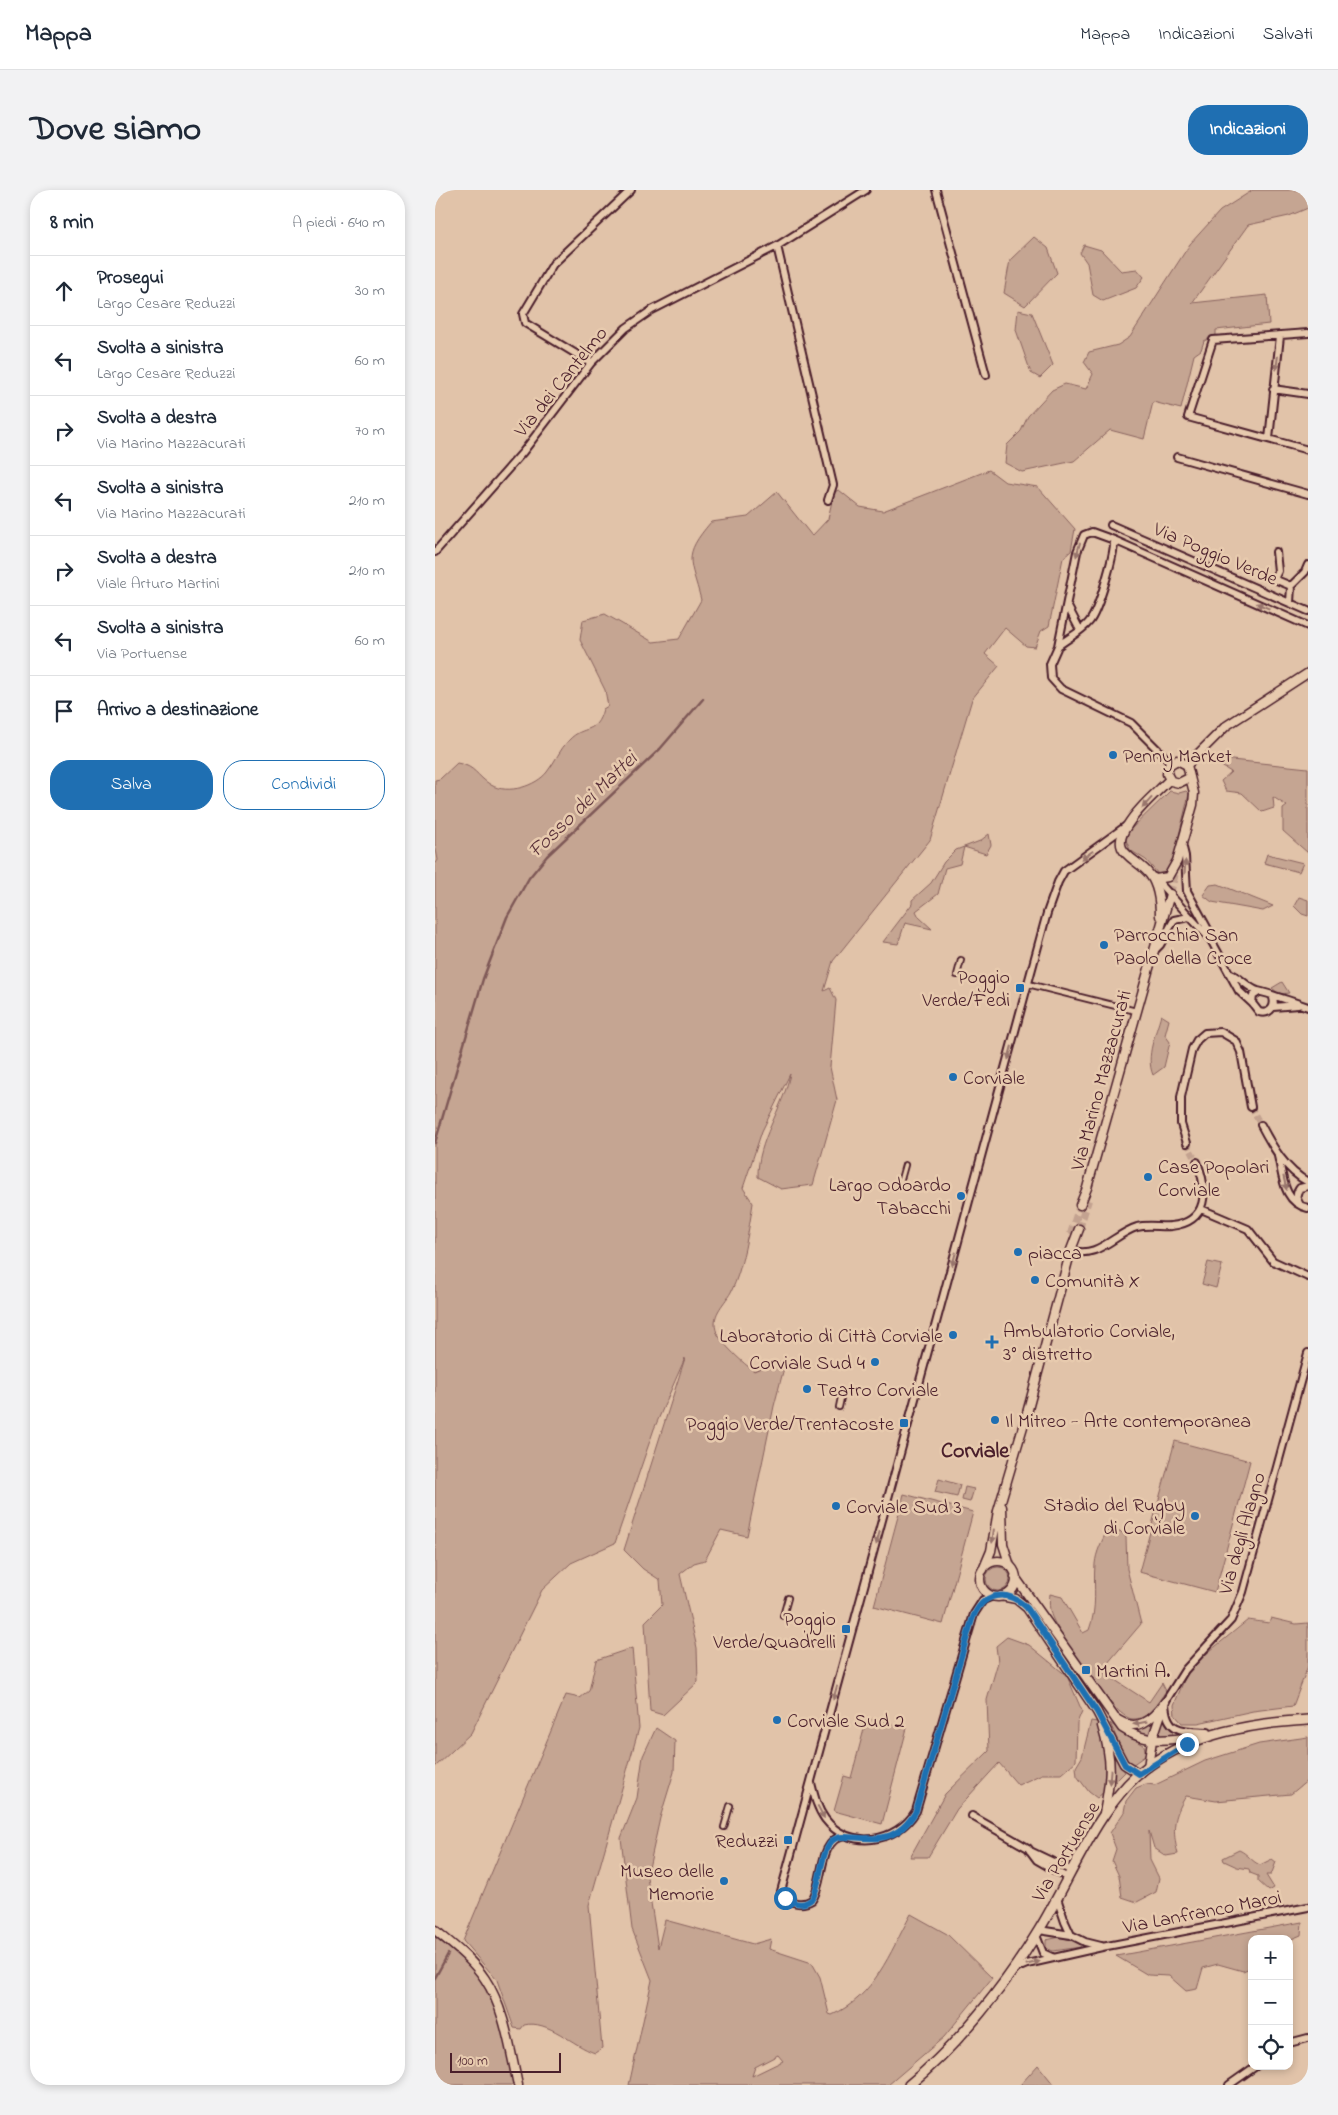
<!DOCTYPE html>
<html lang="it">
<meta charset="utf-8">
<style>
:root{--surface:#fff;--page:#f2f2f3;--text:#1f2937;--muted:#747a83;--line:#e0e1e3;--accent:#1f6fb2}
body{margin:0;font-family:"Indie Flower",sans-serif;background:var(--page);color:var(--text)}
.controls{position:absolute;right:15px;bottom:15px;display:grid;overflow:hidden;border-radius:10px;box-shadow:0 2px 8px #0003}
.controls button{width:45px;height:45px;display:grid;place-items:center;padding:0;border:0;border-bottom:1px solid var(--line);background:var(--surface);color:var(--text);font:25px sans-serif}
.scale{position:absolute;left:15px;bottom:12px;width:111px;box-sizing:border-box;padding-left:5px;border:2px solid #4a1f2b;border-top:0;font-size:14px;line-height:18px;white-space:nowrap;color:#4a1f2b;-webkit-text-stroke:4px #e7caae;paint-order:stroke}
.stop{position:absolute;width:15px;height:15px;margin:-11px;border:4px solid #1f6fb2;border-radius:50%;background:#fff}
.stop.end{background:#1f6fb2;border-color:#fff;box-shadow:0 1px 5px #0008}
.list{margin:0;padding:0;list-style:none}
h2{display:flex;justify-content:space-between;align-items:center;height:65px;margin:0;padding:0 20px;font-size:21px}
h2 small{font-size:16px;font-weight:400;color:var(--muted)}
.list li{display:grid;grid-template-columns:32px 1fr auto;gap:15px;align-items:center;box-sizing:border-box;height:70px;padding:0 20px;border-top:1px solid var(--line)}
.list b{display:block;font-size:19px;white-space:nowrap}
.list p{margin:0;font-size:16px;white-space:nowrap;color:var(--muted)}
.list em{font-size:16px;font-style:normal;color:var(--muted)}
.actions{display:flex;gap:10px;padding:15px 20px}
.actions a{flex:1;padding:11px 0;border:1px solid var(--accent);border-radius:20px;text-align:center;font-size:18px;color:var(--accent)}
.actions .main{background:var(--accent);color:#fff}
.icon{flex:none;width:28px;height:28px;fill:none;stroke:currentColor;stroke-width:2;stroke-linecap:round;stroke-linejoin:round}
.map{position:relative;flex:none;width:873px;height:1895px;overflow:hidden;border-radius:20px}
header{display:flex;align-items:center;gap:30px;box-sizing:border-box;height:70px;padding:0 25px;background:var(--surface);border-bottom:1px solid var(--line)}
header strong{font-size:24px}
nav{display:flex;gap:28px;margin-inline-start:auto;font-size:18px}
.intro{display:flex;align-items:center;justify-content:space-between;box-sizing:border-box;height:120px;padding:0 30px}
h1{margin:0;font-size:35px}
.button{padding:12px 22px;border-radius:20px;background:var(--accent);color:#fff;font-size:18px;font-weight:700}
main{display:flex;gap:30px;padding:0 30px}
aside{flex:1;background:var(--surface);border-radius:20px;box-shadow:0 2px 8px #0003}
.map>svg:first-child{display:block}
</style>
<header>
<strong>Mappa</strong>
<nav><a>Mappa</a><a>Indicazioni</a><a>Salvati</a></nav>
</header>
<div class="intro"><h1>Dove siamo</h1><a class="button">Indicazioni</a></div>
<main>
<aside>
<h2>8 min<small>A piedi · 640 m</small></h2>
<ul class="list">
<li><svg class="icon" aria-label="ahead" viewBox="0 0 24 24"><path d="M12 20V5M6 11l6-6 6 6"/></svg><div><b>Prosegui</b><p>Largo Cesare Reduzzi</p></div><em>30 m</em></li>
<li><svg class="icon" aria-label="left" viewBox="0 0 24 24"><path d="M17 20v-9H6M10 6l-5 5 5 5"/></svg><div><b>Svolta a sinistra</b><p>Largo Cesare Reduzzi</p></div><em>60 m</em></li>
<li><svg class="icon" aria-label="right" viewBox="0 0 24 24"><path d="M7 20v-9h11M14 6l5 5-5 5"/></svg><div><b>Svolta a destra</b><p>Via Marino Mazzacurati</p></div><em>70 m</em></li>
<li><svg class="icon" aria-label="left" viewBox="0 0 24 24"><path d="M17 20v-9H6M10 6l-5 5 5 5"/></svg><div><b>Svolta a sinistra</b><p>Via Marino Mazzacurati</p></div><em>210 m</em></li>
<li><svg class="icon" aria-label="right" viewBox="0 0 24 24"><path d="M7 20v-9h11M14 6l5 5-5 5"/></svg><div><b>Svolta a destra</b><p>Viale Arturo Martini</p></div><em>210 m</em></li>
<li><svg class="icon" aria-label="left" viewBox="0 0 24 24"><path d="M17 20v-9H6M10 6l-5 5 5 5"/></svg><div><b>Svolta a sinistra</b><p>Via Portuense</p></div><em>60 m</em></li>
<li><svg class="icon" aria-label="arrive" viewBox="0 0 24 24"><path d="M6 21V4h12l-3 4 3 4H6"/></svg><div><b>Arrivo a destinazione</b></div></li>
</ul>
<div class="actions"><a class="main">Salva</a><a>Condividi</a></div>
</aside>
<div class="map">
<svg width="873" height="1895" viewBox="0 0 873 1895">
<rect width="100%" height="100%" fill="#e1c3a9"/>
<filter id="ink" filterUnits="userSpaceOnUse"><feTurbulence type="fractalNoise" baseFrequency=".02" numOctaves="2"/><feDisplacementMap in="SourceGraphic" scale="10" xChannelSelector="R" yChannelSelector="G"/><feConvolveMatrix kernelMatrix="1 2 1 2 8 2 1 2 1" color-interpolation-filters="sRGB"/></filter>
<g filter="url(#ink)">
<path fill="#c5a592" stroke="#88625e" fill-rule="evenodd" d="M818 0H873V18L854 26 813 35 757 113 832 105 834 134 781 140V145L769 151 766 160 759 165 746 219 718 212 709 249 675 240 639 271 587 282 570 273 572 255 586 241 593 226 617 200 630 194 651 199 658 184 649 172 654 162 683 155 695 147 755 54 785 21Z
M599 47 613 58 622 83 590 116 569 103 575 70Z
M649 55 666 60 686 81 702 79 709 87 701 98 668 111 658 105 652 73 645 63Z
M583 120 597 123 618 175 605 188 596 183 581 140Z
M554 280 570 292 603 297 640 339 636 361 628 368 614 436 606 441 600 457 591 456 570 438 550 464 564 476 537 509 495 650 398 771 389 801 395 798 401 810 395 877 402 910 378 995 346 999 323 987C322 951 348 919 355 884L327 941 308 998 318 1013C314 1038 308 1079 296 1102 288 1116 275 1125 282 1143 287 1154 309 1174 319 1181L341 1172 350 1174 339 1216 312 1346 286 1340 270 1370 259 1373 245 1384 262 1458 263 1492 228 1525 215 1521 210 1432 227 1415 225 1390 208 1379 189 1360 250 1168 219 1239 180 1353 136 1373 107 1400 36 1543 0 1577V675L3 670 0 654V590L5 589 22 573C41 576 41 586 56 595 73 605 101 596 112 582 120 572 125 559 134 550 149 534 161 546 168 519L173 516 170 500 145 450 148 430 170 424 218 452 244 449 266 410C256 370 246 367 276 332L313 327 342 302 377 346 393 329 399 302 404 300 425 317 448 321Z
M787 569 873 578V663L848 641V619L852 616 838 607 839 618 827 622 807 603 791 601 786 591 796 582 783 574Z
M735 601 744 603 751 601 754 604 736 678 734 683 724 685 711 670 695 660 691 650 694 641Z
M554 644 556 655 551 664 529 657 525 674 510 678 503 704 481 721 484 727 497 739 470 733 463 754 448 752 477 714V710L496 693 509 672 521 660 545 651Z
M832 664 868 673 864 682 829 673Z
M783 694 838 716 828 721 777 712 768 705 775 695Z
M864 707 873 710V726L867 724 859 716Z
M847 792 854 803 844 804 837 798Z
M726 825 734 830 730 845 735 852 729 877 718 885C710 866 721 844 726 825Z
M773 1072 787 1075 781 1098 767 1094Z
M740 1251 815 1271 780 1402 704 1382Z
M504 1289 525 1295 522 1307 500 1302Z
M530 1297 539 1299 535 1312 527 1310Z
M469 1304 538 1322 508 1434 439 1416Z
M672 1341H685L691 1347 692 1379 706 1434 666 1481 714 1512 727 1493 731 1501C722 1513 714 1530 697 1529 678 1527 625 1446 617 1427 614 1420 614 1411 615 1404L627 1407 648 1443 654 1440C663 1416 658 1399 660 1374 661 1362 667 1351 672 1341Z
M551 1389a12 12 0 1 1 24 0a12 12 0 1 1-24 0Z
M836 1428 861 1434 873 1433V1476L858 1516 818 1521 763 1533H747L740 1525 739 1515 754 1478 813 1430 834 1433Z
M572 1447 594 1455 632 1486 647 1521 642 1533 641 1571 626 1584H607L583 1595 564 1573 522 1619 493 1667H475L510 1604 554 1561 552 1510 563 1472 561 1456Z
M197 1458 204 1538 154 1715 167 1858 160 1863C138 1856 113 1829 89 1835L86 1839 79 1838 62 1790 28 1751 131 1505 145 1508 154 1501 161 1470Z
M432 1528 472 1538 447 1634 399 1621 409 1586 416 1588Z
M728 1528 738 1541 737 1545 723 1546Z
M656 1531 662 1532 670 1560V1601L662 1608 654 1602 642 1586 641 1577 647 1567Z
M719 1531 714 1546 698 1542 695 1539Z
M675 1533 688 1543 709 1555 711 1565 697 1575 693 1574Z
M221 1538 240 1551 239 1582 225 1628 212 1687 223 1758 230 1730 318 1754 336 1749 334 1759 377 1773 385 1787 394 1824 397 1825C440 1806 454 1764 476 1724L512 1744 557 1788 509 1847 453 1895H194L217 1790 197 1739 186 1648 202 1608 208 1566ZM343 1865 348 1871 317 1886 320 1877Z
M873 1547V1590L856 1604 781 1611 751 1606C738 1627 737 1640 743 1664L731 1666 719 1658 714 1641 715 1670 724 1688 721 1702 702 1712 687 1707 684 1686 677 1671 681 1659 675 1643 689 1622 691 1611 701 1598 711 1594 720 1595 770 1571 824 1554Z
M679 1567 690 1582 680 1592V1591Z
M804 1660C813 1664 816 1671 825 1675L837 1669 841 1672 836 1685H831L839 1698 834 1701 823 1691V1686L815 1683 814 1679 802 1677 789 1671 788 1668Z
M867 1732 866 1745 854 1750 817 1749V1777L808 1781 783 1774 768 1778 762 1799 751 1801 734 1786 713 1785 681 1766Z
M0 1747C18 1761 37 1776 50 1795 65 1817 74 1868 80 1895H0Z
M625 1747 643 1752 646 1757 618 1761 611 1758V1750Z
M603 1875 619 1895H585Z"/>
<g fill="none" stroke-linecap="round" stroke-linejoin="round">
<path stroke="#7e5857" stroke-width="2.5" d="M0 953 48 789 72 727 94 688 112 666 225 559 268 509
M0 1788 13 1764"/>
<path stroke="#c3a290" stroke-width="6" stroke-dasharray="6 3" stroke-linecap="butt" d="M816 917 826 935
M752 953 762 972"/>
<path stroke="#c3a290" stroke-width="8" stroke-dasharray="8 4" stroke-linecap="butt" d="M735 704 742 674
M644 1039 653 1010
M636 1044 645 1015"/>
<defs>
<path id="pedestrian" d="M522 785 526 770
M593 794 701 821
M465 993 470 975
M404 1217 407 1203
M348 1426 353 1408
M289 1637 295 1616"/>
<path id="minor" d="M501 0 551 185
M342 56 398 295 393 310
M873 143 778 150 753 227 873 260
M156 173 90 133 88 124 118 74 196 0
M838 199 873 204
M834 249 845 146
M742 267 873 304
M676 335 873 421
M0 362 88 262 156 173 191 138 217 120 342 56 431 0
M841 362 843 381 839 389 856 396 870 382 873 375
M855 413 856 396
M633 417 645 440
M623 456C633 448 646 442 654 432 663 422 680 364 679 350
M736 573 696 533 626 499 616 488 615 474 623 456 642 362 649 345 657 342 679 350 873 436
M747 654 750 666 752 701 775 743 776 750
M719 687 776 750 804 801 817 813
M720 760 725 755 739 730 754 727
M796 784C806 788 813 798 823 801 839 805 856 811 873 817
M824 802 818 806 817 813 824 822C835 825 842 816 837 805
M838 817 863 815
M826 935C837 956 851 981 873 992
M752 953 746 934V907L757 859 762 850 770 843 786 842 801 851 806 862 816 917
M843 966C848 986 848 1013 873 1018
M865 1015C861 1009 860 1004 865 998L873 996
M766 1019 813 1039 838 1071 873 1087
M636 1060C662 1070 679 1044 702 1037 713 1034 725 1037 736 1036 774 1032 773 1000 762 972
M498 1144 612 723 623 692 629 681 691 636
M773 1542C748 1541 731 1543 730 1512L750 1480 796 1430 808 1402 873 1163
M376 1593C379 1605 382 1618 390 1629 414 1661 462 1653 481 1621L539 1424 548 1410 558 1406
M537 1626 593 1658 602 1670 633 1688
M409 1645C382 1652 390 1691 377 1710 365 1717 356 1712 345 1705L496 1150
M595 1661 637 1681
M622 1708 630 1732 636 1745
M604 1740 636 1745 650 1752 666 1756
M601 1745 608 1763 619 1768
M578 1780 592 1774 667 1757 873 1717
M854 1853 873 1848
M794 1895 821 1876"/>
<path id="tertiary" d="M752 575 791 536 873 483
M721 689 733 687 742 671 758 615 759 603 752 575 742 570 734 575 732 584 736 591 744 593 754 588
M725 726C725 712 723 696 715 685 702 667 673 664 692 636 702 619 720 604 734 590
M645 1015 652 998 735 704
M567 1317 568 1354 575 1376
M545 1389a18 18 0 1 1 36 0a18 18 0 1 1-36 0Z
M548 1380 556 1361 563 1321 592 1223 636 1060 644 1039
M580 1387 687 1538C712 1556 741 1549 770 1545
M566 1406 581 1409 592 1418 662 1522 689 1574 705 1584
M680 1528C702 1544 717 1530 730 1512
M667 1536C678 1572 676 1587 669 1623
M713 1577 717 1550 727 1521
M0 1740C18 1755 37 1769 50 1789 70 1819 75 1860 83 1895"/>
<path id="secondary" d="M474 1895C523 1855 571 1795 604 1740 636 1688 663 1614 712 1577 758 1543 818 1533 873 1530"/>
</defs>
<use href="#pedestrian" stroke="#4a1f2b" stroke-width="8"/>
<use href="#minor" stroke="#4a1f2b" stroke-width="10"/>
<use href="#tertiary" stroke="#4a1f2b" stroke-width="11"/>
<use href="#secondary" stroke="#4a1f2b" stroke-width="12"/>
<use href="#pedestrian" stroke="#e7caae" stroke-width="4.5"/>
<use href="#minor" stroke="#e7caae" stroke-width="6"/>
<use href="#tertiary" stroke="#e7caae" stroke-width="8"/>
<use href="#secondary" stroke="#e7caae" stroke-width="9"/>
</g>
<defs><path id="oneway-solid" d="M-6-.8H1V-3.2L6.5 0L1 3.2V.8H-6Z" transform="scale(1.25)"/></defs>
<g fill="#98746c">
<use href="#oneway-solid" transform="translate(842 173) rotate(97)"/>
<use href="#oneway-solid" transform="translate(643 360) rotate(105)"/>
<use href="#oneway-solid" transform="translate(828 416) rotate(-157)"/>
<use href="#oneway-solid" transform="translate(712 613) rotate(132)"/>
<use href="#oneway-solid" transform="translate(652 665) rotate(145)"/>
<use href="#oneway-solid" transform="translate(750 677) rotate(-86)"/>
<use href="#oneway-solid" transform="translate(575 863) rotate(105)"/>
<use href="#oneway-solid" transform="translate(850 993) rotate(77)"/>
<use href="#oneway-solid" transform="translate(519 1069) rotate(105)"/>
<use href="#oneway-solid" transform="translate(558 1346) rotate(97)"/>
<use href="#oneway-solid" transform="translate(443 1348) rotate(105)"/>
<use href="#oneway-solid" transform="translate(400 1503) rotate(106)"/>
<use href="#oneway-solid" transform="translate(705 1533) rotate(169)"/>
<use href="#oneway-solid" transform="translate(675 1587) rotate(95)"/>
<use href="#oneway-solid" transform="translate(386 1622) rotate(62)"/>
<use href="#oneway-solid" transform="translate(598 1773) rotate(-13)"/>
</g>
</g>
<g fill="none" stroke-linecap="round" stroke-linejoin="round" filter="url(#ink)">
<path stroke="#1f6fb2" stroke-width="6" d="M350 1708C360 1714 369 1717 378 1708 386 1691 385 1666 396 1652 410 1635 453 1670 481 1621L537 1430C547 1402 572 1398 592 1418L662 1522 690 1575 704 1584 752 1554"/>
</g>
<g fill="#1f6fb2" stroke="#e7caae" stroke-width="2">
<circle cx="678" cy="565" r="5"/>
<circle cx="669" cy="755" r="5"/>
<rect x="580" y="793" width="10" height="10" rx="2.5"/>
<circle cx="518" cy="887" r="5"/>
<circle cx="713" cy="987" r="5"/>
<circle cx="526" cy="1006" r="5"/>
<circle cx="583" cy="1062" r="5"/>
<circle cx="600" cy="1090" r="5"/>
<circle cx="518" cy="1145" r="5"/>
<path d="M554.5 1144.5h5v5h5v5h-5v5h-5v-5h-5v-5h5z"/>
<circle cx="440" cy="1172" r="5"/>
<circle cx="372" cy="1199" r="5"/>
<circle cx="560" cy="1230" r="5"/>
<rect x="464" y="1228" width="10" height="10" rx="2.5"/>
<circle cx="401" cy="1316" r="5"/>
<circle cx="760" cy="1326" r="5"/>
<rect x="406" y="1434" width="10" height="10" rx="2.5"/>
<rect x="646" y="1475" width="10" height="10" rx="2.5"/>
<circle cx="342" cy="1530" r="5"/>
<rect x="348" y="1645" width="10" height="10" rx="2.5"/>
<circle cx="289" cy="1691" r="5"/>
</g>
<g text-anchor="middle" stroke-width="5" stroke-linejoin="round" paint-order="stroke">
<g font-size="20" fill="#4a1f2b" stroke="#e7caae">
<text transform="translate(125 191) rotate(-51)" y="7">Via dei Cantelmo</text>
<text transform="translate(781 363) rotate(23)" y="7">Via Poggio Verde</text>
<text transform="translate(665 890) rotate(-75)" y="7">Via Marino Mazzacurati</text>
<text transform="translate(806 1343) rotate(-74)" y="7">Via degli Alagno</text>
<text transform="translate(630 1661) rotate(-59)" y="7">Via Portuense</text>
<text transform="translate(767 1721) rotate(-11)" y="7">Via Lanfranco Maroi</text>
</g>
<g font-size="20" fill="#4a1f2b" stroke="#e7caae" text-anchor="start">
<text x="688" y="572">Penny Market</text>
<text x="679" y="751">Parrocchia San<tspan x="679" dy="23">Paolo della Croce</tspan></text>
<text x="575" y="793" text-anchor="end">Poggio<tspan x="575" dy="23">Verde/Fedi</tspan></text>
<text x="528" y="894">Corviale</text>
<text x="723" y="983">Case Popolari<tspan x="723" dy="23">Corviale</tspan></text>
<text x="516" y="1001" text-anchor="end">Largo Odoardo<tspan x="516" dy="23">Tabacchi</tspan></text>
<text x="593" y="1069">piacca</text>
<text x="610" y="1097">Comunità X</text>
<text x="568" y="1147">Ambulatorio Corviale,<tspan x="568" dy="23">3° distretto</tspan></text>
<text x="508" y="1152" text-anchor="end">Laboratorio di Città Corviale</text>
<text x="430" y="1179" text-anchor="end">Corviale Sud 4</text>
<text x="382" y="1206">Teatro Corviale</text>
<text x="570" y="1237">Il Mitreo - Arte contemporanea</text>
<text x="459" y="1240" text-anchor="end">Poggio Verde/Trentacoste</text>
<text x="750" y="1321" text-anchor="end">Stadio del Rugby<tspan x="750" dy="23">di Corviale</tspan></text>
<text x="411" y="1323">Corviale Sud 3</text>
<text x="401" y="1435" text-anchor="end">Poggio<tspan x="401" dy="23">Verde/Quadrelli</tspan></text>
<text x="661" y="1487">Martini A.</text>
<text x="352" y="1537">Corviale Sud 2</text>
<text x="343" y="1657" text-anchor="end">Reduzzi</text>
<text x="279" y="1687" text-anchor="end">Museo delle<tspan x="279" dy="23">Memorie</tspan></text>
</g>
<g font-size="21" font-style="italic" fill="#5b323a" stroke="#e7caae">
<text transform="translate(147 614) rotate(-44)" y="7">Fosso dei Mattei</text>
</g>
<g font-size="22" font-weight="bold" fill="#4a1f2b" stroke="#e7caae">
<text x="540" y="1267">Corviale</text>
</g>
</g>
</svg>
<div class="controls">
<button>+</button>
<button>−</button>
<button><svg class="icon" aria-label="locate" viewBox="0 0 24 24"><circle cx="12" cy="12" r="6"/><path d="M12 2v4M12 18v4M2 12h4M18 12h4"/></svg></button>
</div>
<div class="scale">100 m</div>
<div class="stop" style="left:350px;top:1708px"></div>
<div class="stop end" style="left:752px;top:1554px"></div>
</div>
</main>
